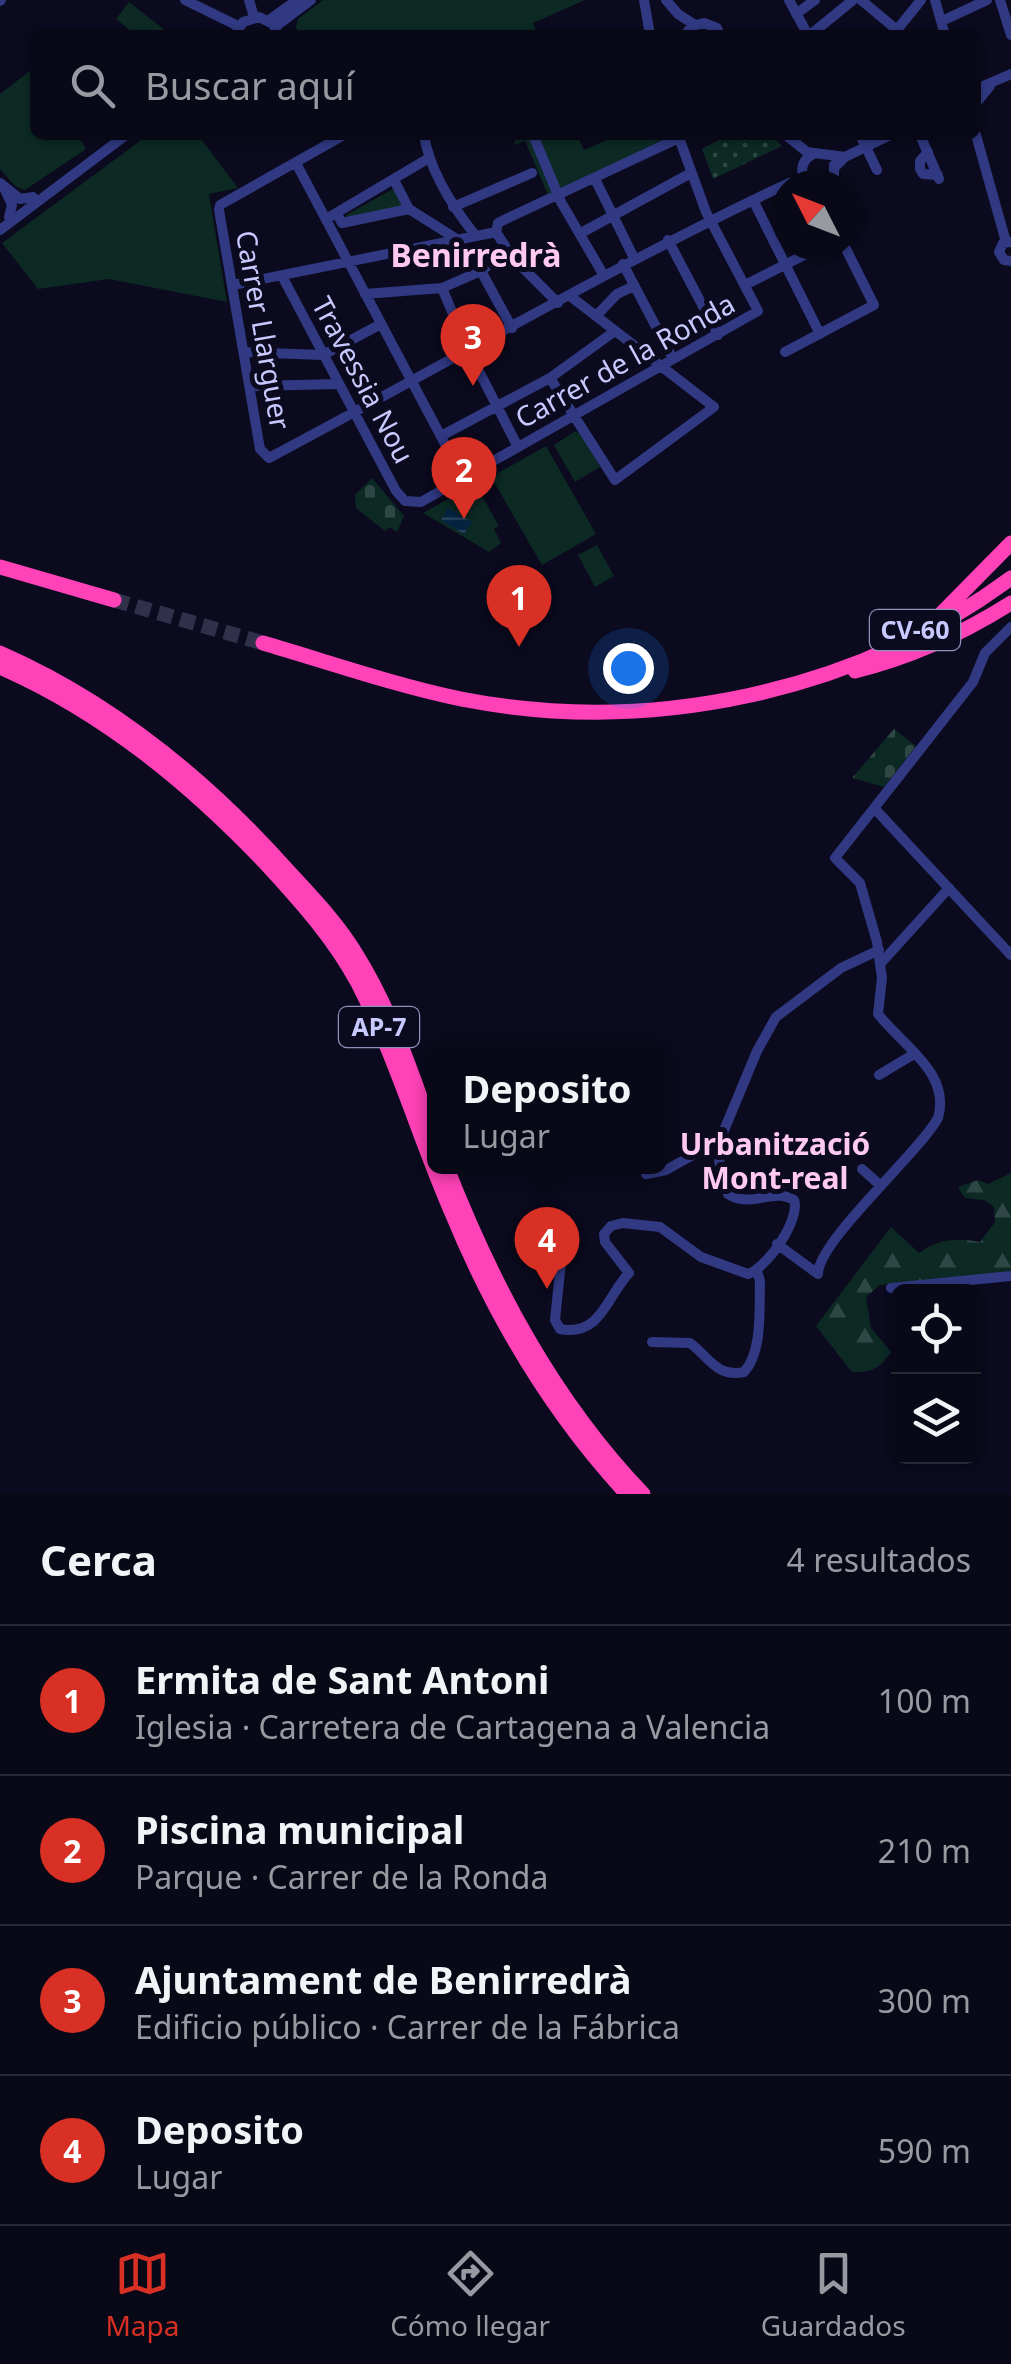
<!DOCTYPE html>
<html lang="es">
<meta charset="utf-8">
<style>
:root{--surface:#080816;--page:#161623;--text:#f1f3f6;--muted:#989aa1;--line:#292935;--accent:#d93025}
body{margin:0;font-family:"Noto Sans",sans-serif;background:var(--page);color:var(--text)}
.controls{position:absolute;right:30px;bottom:30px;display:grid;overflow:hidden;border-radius:15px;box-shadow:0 2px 8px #0004}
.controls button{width:90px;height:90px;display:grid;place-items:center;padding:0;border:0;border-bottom:2px solid var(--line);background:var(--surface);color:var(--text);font:50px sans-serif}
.compass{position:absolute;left:771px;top:170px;width:90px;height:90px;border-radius:50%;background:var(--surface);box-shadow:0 2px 8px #0004;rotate:312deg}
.you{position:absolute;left:628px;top:668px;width:35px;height:35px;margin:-25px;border:8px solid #fff;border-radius:50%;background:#1a73e8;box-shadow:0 0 0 15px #1a73e833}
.badge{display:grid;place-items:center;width:65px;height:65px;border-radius:50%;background:var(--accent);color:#fff;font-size:32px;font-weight:700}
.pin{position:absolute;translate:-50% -82px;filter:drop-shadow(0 2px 5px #0008)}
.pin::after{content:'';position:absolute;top:52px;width:35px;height:30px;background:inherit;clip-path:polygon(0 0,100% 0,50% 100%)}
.popup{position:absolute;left:427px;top:1044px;width:240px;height:130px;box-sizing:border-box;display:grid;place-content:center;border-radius:15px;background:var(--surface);filter:drop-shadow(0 2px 8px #0005);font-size:32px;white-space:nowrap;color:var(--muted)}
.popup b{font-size:38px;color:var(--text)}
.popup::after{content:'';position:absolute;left:50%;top:100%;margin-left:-20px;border:20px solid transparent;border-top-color:var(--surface)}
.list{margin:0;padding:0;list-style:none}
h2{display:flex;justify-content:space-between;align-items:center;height:130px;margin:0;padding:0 40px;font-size:42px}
h2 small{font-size:32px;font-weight:400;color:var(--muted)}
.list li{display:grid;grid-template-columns:65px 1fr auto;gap:30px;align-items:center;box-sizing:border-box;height:150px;padding:0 40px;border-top:2px solid var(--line)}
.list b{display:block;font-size:38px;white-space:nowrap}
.list p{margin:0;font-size:32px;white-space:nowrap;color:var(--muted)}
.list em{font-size:32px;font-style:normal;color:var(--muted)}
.icon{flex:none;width:55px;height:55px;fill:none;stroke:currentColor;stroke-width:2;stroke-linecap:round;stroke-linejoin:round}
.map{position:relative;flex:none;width:1011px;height:1494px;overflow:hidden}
.search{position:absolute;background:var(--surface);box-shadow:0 2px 8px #0004;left:30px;right:30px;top:30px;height:110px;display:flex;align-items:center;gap:25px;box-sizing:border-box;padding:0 35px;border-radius:15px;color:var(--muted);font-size:38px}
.sheet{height:730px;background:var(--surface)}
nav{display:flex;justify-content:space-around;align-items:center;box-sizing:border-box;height:140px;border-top:2px solid var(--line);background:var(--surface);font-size:28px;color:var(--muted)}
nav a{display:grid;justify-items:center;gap:5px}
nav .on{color:var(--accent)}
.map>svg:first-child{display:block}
</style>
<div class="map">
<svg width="1011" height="1494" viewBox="0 0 1011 1494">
<defs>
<pattern id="grass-dots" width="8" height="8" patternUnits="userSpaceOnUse" patternTransform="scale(2.5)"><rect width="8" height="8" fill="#0c2924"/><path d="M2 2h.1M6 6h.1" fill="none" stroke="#2e4745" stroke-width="1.8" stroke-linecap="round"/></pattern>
<pattern id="forest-firs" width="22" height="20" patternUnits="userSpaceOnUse" patternTransform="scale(2.5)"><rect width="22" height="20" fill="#0c2924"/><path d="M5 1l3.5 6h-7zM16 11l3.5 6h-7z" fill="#2e4745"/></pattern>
<pattern id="cemetery-stones" width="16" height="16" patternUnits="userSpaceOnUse" patternTransform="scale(2.5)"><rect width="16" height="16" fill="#0c2924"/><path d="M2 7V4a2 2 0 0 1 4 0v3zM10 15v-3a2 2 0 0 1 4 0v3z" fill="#2e4745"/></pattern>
<pattern id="water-rules" width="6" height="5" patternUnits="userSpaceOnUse" patternTransform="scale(2.5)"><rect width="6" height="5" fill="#062441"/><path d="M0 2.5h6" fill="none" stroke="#29425e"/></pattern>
</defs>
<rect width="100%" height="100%" fill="#0b0a1e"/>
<path fill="url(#grass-dots)" d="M728 135H772L782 146 713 179 702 149Z"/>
<path fill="url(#forest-firs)" d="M1011 1173V1270L1001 1273 880 1285 866 1297 871 1328 891 1352C880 1368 871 1373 852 1372L816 1326 891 1227 919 1253C940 1238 956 1238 980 1242L995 1222 994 1207 984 1200 965 1198 958 1187 978 1180 988 1184Z"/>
<path fill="url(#cemetery-stones)" d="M372 478 404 516 397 532 390 527 385 531 356 508 355 495Z
M894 729 916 746 884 787 852 778Z"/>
<path fill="#0c2924" d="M323 0H585L533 23 537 35H300L296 27 298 19Z
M129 2 166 31 163 35H136L116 19Z
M35 67V135H78L86 149 25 190 15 186 0 169V94Z
M148 135H198L238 188 209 194 227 302 109 279 38 289 2 243Z
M517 135H577L584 150 618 135 674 137 548 195 525 141 514 145Z
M393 189 403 206 348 218 346 215Z
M574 432 581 433 600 467 575 482 554 445Z
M546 446 596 534 542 565 491 477Z
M475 484 499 526 494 529 501 543 489 552 423 513Z
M597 545 614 576 595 587 578 555Z"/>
<path fill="url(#water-rules)" d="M448 508 472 522 464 534 441 520Z"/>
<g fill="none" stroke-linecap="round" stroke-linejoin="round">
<path stroke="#31304b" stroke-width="15" stroke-dasharray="15 8" stroke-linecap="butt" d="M114 600 263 643"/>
<path stroke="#303982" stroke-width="10" d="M185 0 238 26
M249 0 254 17
M644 0 650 35
M666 0 678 14 695 25
M789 0 808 35
M861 0 903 35
M935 0 945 35
M1000 0 1011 35
M0 1 1 0
M796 14 815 0
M269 20 297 0
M942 21 987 0
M275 27 311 0
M896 31 921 0
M235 35 243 22 259 17 273 24 278 35
M685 35 692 26 704 23 717 28 720 35
M810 35 853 0
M976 89 1011 74
M976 103 990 86
M344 135 220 205 219 210 260 449 269 458C443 366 612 266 789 183L806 181
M424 135C430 172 452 206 475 235
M533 135 561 202 603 274
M786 135 807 152 845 157
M860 135 877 170
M920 135 939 179
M976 135 1006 242
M928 152 920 161V169L923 174 938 175
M296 163 463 478
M835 167 845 157 890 135
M595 179 634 258
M0 183 20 199 33 197
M811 185C798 175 800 161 813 154
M826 185 834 176V165
M5 190 12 205 9 217
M753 200 820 334
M453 207 532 173
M409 209 455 238
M337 214 342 223 409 209 394 180
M326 219 429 158
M0 230 126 135
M496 232 498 223 508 218 679 138
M581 233 691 173
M668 240 718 335
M1010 242 1003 243 999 252 1004 260 1011 261
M623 264 673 359
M481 271 512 328
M282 276 396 491 405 501 421 502 758 311 706 212 678 135
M233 285 496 232 512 257 558 303
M745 285 824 245
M442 288 469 352 518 447
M365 294 442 288 481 271 507 251
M596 316 617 294 634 286
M244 352 323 355 381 324
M785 352 874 305 844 245
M550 378 615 480 714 407 570 296
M250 386 338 384
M441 436 550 378 615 331
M875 809 1011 955
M881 963 949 888
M879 1075 914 1054
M720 1140 757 1051 776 1017 841 968 879 950
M862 1169 881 1186
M777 1244 818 1274C818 1241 918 1154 938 1118 951 1073 903 1046 878 1014L882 978 877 942 860 883 835 858 973 682 985 653 1011 627
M561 1262 555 1320 560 1329C601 1337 607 1296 629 1273L605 1242 604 1234 611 1226 623 1223 660 1227 701 1257 748 1274C767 1268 801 1219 794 1200 773 1187 751 1209 728 1194L719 1173 720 1140 666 1170 646 1174
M891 1288 1011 1276
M652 1342 690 1343C709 1357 717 1378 744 1372 763 1352 759 1307 760 1281L757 1271"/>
<path stroke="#ff42b8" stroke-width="15" d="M0 567 114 600
M940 615 1011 543
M263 643C328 662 394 685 461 699 650 736 856 693 1011 578
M0 653C112 702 208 781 289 872 313 898 338 924 356 954 391 1010 412 1074 434 1136
M0 667C105 713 193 786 271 869 303 904 335 940 358 983 396 1057 419 1137 452 1213 494 1315 552 1413 627 1494
M855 671C912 657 962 634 1011 603
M446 1166C493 1286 553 1400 643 1494"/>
</g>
<g text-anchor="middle" stroke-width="10" stroke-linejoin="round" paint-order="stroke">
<g fill="#0b0a1e" stroke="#8f90bc" stroke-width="2.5">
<rect x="870" y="610" width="90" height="40" rx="8"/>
<rect x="339" y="1007" width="80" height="40" rx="8"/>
</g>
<g font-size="25" font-weight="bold" fill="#c7c9ff">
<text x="915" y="639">CV-60</text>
<text x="379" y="1036">AP-7</text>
</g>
<g font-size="28" fill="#c7c9ff" stroke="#0b0a1e">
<text transform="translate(263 330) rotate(80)" y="10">Carrer Llarguer</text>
<text transform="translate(625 361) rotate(-29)" y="10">Carrer de la Ronda</text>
<text transform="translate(363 380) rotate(62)" y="10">Travessia Nou</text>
</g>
<g font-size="30" font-weight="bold" fill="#ffc9f3" stroke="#0b0a1e">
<text x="775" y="1155">Urbanització<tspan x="775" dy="34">Mont-real</tspan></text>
</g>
<g font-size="32" font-weight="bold" fill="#ffc9f3" stroke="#0b0a1e">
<text x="476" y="267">Benirredrà</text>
</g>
</g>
</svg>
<div class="controls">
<button><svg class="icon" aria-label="locate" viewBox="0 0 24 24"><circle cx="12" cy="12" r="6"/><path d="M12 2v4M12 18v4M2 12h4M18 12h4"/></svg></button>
<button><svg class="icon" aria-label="layers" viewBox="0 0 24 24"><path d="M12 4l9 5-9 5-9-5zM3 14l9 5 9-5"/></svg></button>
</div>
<svg class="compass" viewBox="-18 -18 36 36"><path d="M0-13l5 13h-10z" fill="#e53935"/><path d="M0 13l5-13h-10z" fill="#989aa1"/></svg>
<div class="you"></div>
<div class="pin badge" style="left:519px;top:647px">1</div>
<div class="pin badge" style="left:464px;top:519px">2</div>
<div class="pin badge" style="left:473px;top:386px">3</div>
<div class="pin badge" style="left:547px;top:1289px">4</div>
<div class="popup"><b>Deposito</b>Lugar</div>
<div class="search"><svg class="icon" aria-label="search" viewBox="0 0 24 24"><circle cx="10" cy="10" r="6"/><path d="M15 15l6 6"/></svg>Buscar aquí</div>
</div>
<section class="sheet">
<h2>Cerca<small>4 resultados</small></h2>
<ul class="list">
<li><span class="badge">1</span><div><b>Ermita de Sant Antoni</b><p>Iglesia · Carretera de Cartagena a Valencia</p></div><em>100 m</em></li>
<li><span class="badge">2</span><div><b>Piscina municipal</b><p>Parque · Carrer de la Ronda</p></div><em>210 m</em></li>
<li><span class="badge">3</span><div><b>Ajuntament de Benirredrà</b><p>Edificio público · Carrer de la Fábrica</p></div><em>300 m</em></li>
<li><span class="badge">4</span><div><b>Deposito</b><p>Lugar</p></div><em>590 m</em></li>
</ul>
</section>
<nav>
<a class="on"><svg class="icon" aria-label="map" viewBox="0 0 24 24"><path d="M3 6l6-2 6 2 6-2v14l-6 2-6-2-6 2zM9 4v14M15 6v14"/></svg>Mapa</a>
<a><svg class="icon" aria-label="directions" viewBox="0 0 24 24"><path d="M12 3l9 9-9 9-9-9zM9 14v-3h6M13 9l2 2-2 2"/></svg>Cómo llegar</a>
<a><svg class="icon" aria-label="saved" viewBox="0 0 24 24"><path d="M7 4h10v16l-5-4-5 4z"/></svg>Guardados</a>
</nav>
